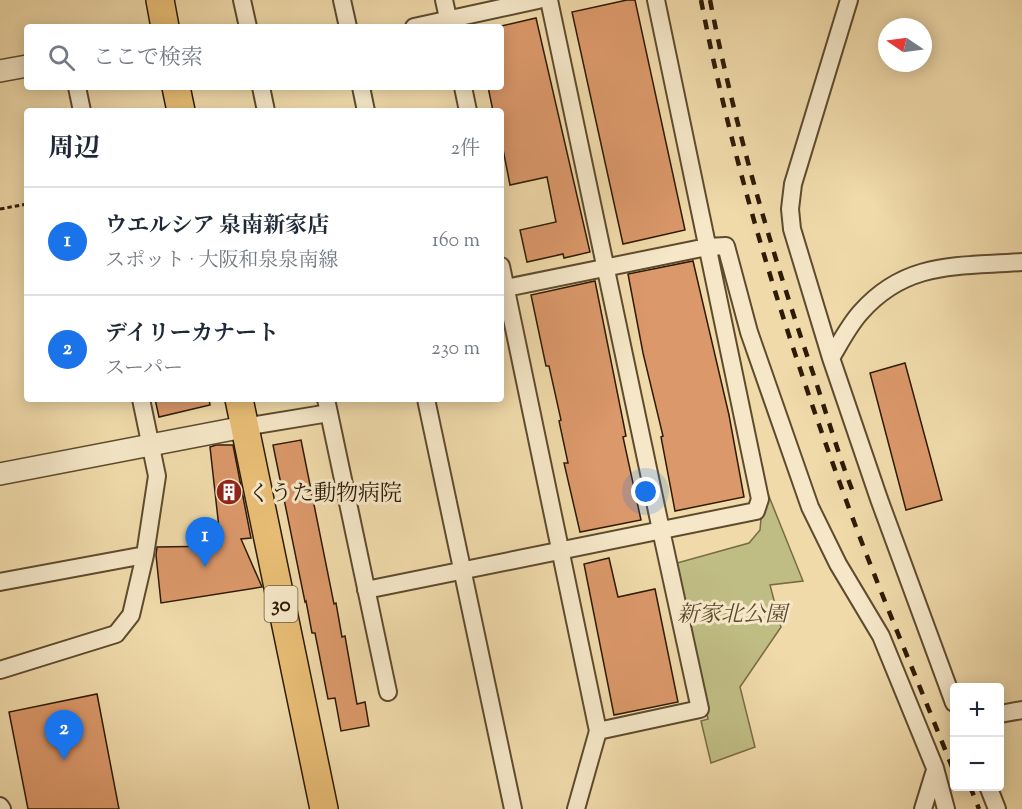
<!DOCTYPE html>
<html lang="ja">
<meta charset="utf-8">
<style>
:root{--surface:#fff;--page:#f6f6f7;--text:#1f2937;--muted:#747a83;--line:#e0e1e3;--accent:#1a73e8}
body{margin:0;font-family:"Sorts Mill Goudy","Noto Serif JP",serif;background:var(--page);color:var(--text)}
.controls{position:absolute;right:18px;bottom:18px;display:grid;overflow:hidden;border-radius:6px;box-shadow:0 3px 15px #0003}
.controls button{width:54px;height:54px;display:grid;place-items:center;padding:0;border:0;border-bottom:2px solid var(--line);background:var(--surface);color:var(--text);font:30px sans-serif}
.compass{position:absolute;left:878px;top:18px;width:54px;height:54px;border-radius:50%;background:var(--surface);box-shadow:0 3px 15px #0003;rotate:283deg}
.you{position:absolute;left:646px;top:492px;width:21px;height:21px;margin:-15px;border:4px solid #fff;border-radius:50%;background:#1a73e8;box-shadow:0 0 0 9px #1a73e833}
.badge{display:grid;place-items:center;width:39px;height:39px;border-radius:50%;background:var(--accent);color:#fff;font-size:20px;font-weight:700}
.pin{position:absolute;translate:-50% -50px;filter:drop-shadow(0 2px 3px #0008)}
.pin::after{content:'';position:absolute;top:32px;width:21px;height:18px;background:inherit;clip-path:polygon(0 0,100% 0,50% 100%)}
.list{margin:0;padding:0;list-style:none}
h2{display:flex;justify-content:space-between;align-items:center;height:78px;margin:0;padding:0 24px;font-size:26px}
h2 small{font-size:20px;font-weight:400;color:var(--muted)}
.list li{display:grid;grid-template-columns:39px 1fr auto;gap:18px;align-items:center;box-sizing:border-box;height:108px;padding:0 24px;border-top:2px solid var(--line)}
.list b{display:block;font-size:22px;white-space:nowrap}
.list p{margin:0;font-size:20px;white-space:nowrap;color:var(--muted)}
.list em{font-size:20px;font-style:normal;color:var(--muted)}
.icon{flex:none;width:33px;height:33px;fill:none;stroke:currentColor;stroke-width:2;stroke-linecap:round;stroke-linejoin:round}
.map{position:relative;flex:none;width:1022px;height:809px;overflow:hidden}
.search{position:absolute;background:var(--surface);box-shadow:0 3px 15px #0003;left:24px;top:24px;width:480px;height:66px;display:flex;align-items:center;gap:15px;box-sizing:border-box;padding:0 21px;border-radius:6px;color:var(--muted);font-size:22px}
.panel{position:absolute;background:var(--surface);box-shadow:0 3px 15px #0003;left:24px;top:108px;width:480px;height:294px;border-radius:6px}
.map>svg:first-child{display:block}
</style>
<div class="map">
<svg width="1022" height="809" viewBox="0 0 1022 809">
<rect width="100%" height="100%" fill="#f0daaa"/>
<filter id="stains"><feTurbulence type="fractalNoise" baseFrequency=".00333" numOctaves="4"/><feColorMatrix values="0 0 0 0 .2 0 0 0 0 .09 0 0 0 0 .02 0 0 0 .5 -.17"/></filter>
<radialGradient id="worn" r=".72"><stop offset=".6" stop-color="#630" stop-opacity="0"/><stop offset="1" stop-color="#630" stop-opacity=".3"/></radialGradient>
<path fill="#c0bd84" stroke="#776c44" stroke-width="1.5" d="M764 484 803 581 770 585 781 627 740 687 755 747 711 763 701 721 708 719 677 563 749 543 760 530Z"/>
<path fill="#db986a" stroke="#2e1b05" stroke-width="1.5" d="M627 0H635L685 230 623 244 572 12Z
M536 18 590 252 564 258 563 254 527 262 520 230 556 222 547 177 510 185 501 139V111H493L488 87H501V26Z
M693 261 729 415 744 497 675 511 661 437 663 436 643 353 628 274Z
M595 281 626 436 623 437 641 520 580 532 564 463H568L559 421 561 420 549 366H546L531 295Z
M905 363 942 500 906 510 870 373Z
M155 399H209L210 405 159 417Z
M301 440 334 604 336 603 342 637 345 636 357 704 365 702 369 726 341 731 335 698 328 699 315 633H312L306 601 305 602 273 445Z
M216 445H233L251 538 241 539 262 587 161 603 156 555 157 547 221 546 210 447Z
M609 558 618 597 655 589 678 702 614 715 584 564Z
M97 694 119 809H28L9 712Z"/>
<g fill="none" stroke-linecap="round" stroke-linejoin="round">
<defs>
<path id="minor" d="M242 0 248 27
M342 0 348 27
M444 0 450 27
M549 0 661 530 700 709 598 731
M849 0 793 184 790 209 792 229 831 358 879 499 954 703
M414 27 538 0
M77 87 82 111
M261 87 266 111
M361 87 366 111
M463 87 468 111
M501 266 598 731 576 809
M501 289 707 247 726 246 749 332 810 507 838 564 881 636 935 768 946 809
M831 358C840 343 849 325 861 312 907 260 959 267 1022 262
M326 399 388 692
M426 399 513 809
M244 427 329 413
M0 582 145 555
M366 590 756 511 760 499 656 0
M0 670 116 634 131 615 145 555 157 476 141 399
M1000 714 1022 710
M988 786 997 809
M0 806 2 809
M923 809 935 770"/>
<path id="tertiary" d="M0 71 27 66
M0 474 244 427"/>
<path id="primary" d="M160 0 165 27
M176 87 181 111
M239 399 324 809"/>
</defs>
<use href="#minor" stroke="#5e4b2e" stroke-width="20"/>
<use href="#tertiary" stroke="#5e4b2e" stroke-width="24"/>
<use href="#primary" stroke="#2e1b05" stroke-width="30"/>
<path stroke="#2e1b05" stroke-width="3" stroke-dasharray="4.5 3" stroke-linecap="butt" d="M0 209 27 204"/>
<use href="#minor" stroke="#f5e7c8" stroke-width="16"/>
<use href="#tertiary" stroke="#f5e7c8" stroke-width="21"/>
<use href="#primary" stroke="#e8bd75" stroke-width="27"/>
<path stroke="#2e1b05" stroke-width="4.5" stroke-dasharray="10 10" stroke-linecap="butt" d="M701 0C733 166 784 330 842 489 876 584 917 678 954 772
M710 0C735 128 772 253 814 376 827 415 838 454 853 492
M970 786 979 809"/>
</g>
<defs>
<symbol id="building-disc" viewBox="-11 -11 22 22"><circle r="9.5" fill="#8f2418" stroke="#f5e7c8"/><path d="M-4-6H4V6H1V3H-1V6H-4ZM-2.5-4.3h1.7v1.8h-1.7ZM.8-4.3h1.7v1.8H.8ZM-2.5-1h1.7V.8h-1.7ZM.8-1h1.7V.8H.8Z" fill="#fff"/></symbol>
</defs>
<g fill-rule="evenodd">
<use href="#building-disc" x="214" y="477" width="30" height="30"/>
</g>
<g text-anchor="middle" stroke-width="6" stroke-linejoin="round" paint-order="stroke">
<rect fill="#f5e7c8" stroke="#6a5840" stroke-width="1.5" x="264.5" y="586" width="33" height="36" rx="4.5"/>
<g font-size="21" font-weight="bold" fill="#2e1b05">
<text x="281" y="611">30</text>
</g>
<g font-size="22" fill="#2e1b05" stroke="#f5e7c8" text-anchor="start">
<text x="248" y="500">くうた動物病院</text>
</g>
<g font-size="22" font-style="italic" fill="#5a4c2b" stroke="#f5e7c8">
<text x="732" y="621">新家北公園</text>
</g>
</g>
<rect width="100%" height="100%" filter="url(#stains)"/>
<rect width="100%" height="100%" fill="url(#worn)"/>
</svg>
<div class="controls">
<button>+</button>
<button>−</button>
</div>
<svg class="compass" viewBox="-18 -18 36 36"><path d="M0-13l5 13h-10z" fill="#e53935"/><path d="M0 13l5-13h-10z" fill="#747a83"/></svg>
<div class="you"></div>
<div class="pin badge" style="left:205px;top:567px">1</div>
<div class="pin badge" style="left:64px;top:760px">2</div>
<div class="search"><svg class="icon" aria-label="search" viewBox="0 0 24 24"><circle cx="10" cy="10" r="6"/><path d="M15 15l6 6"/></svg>ここで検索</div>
<section class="panel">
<h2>周辺<small>2件</small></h2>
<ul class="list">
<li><span class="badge">1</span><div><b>ウエルシア 泉南新家店</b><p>スポット · 大阪和泉泉南線</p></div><em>160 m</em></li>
<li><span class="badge">2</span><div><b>デイリーカナート</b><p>スーパー</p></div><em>230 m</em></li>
</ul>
</section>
</div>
